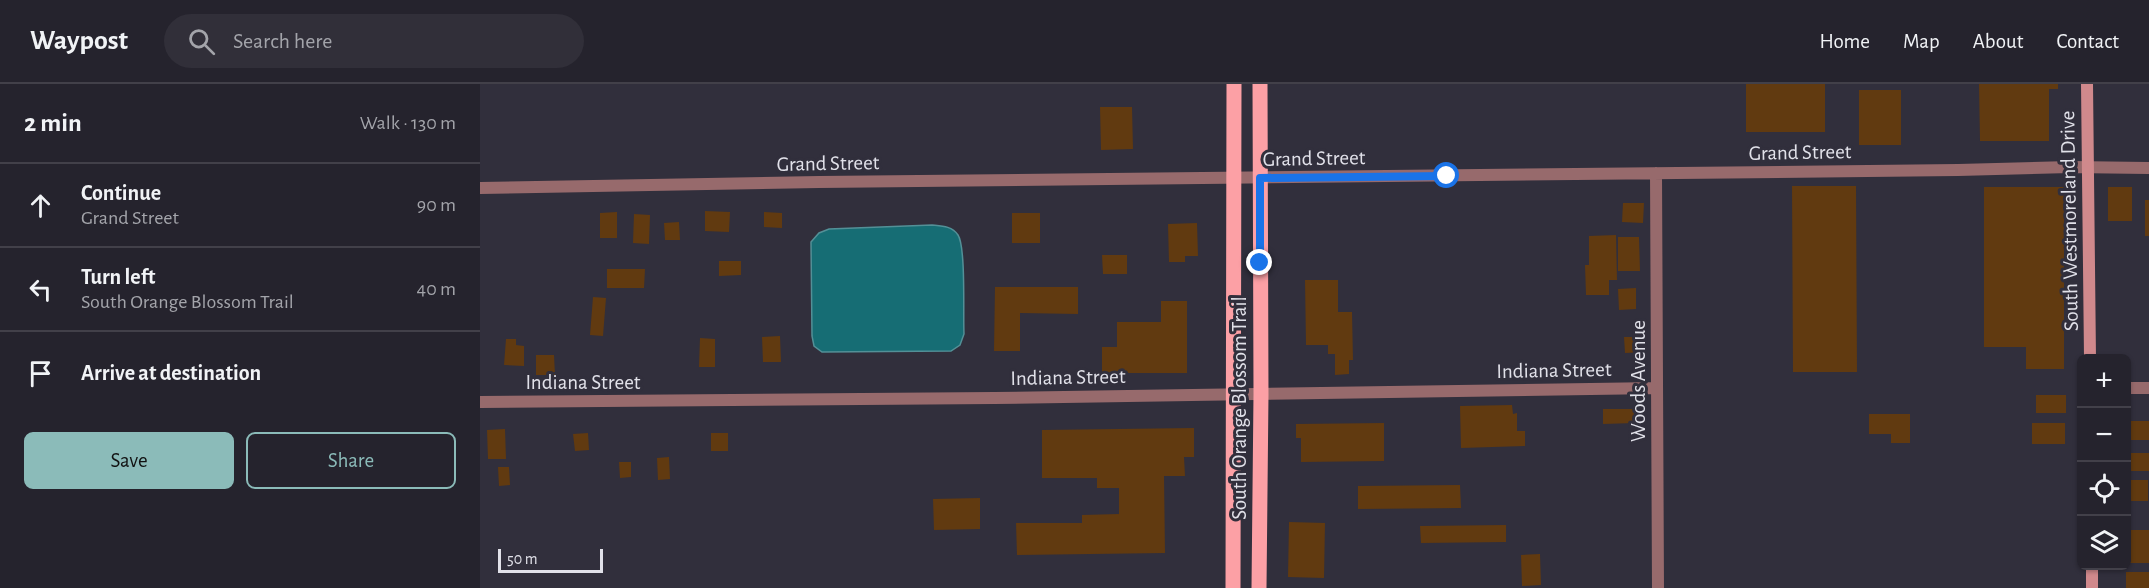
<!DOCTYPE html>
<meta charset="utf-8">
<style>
:root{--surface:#25232d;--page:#312f39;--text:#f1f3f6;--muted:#a3a4aa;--line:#424049;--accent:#8bbbb9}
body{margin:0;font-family:"Alegreya Sans",sans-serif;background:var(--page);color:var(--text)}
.controls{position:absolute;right:18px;bottom:18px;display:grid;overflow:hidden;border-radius:9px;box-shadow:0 2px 4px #0004}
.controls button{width:54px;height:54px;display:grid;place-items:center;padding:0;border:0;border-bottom:2px solid var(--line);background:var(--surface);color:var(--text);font:30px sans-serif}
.scale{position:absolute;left:18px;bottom:15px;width:105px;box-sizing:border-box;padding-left:6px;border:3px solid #e1e1e9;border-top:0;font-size:16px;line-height:21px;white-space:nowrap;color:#e1e1e9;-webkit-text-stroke:4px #312f3c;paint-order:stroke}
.stop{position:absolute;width:18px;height:18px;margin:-14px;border:4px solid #1a73e8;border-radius:50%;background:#fff}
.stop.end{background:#1a73e8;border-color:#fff;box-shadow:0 2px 6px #0008}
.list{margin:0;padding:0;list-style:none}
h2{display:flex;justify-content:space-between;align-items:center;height:78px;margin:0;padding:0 24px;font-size:26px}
h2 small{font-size:20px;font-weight:400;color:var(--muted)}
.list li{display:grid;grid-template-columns:39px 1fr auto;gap:18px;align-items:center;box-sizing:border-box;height:84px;padding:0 24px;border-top:2px solid var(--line)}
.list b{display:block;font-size:22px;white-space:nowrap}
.list p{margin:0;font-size:20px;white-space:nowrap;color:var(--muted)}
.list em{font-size:20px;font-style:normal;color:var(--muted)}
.actions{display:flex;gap:12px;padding:18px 24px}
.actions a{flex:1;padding:14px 0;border:2px solid var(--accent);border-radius:9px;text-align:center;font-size:21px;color:var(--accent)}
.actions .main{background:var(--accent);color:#111}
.icon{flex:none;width:33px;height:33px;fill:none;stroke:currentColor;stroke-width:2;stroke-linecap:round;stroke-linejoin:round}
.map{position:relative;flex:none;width:1669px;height:504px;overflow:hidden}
header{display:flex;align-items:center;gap:36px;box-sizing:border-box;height:84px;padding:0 30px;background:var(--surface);border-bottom:2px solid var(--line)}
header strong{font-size:28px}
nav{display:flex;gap:33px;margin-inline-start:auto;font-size:21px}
.search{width:420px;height:54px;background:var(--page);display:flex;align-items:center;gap:15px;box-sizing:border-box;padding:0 21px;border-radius:33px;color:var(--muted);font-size:22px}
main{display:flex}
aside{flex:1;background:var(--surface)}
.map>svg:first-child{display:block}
</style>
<header>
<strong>Waypost</strong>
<div class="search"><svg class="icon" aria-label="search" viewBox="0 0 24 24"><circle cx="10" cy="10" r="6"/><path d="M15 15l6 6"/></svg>Search here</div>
<nav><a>Home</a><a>Map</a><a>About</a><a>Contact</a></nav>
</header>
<main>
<aside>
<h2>2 min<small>Walk · 130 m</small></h2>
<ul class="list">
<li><svg class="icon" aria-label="ahead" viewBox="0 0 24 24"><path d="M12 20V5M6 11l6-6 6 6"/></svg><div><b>Continue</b><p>Grand Street</p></div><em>90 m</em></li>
<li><svg class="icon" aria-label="left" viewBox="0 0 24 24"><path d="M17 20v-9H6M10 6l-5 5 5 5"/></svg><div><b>Turn left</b><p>South Orange Blossom Trail</p></div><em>40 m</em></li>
<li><svg class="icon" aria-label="arrive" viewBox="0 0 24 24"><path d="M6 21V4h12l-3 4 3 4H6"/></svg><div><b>Arrive at destination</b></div></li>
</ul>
<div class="actions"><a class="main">Save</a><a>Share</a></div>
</aside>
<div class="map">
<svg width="1669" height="504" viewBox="0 0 1669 504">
<rect width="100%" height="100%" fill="#312f3c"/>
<path fill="#166d74" stroke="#539097" stroke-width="1.5" d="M452 141C462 142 472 142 478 151 486 163 483 232 484 250L480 261 471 267 342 268 334 262 332 252 331 158 339 149 349 145Z"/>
<path fill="#613a10" d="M1266 0H1345V48H1266Z
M1499 0H1578V5H1569V57H1500Z
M1379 6H1421V61H1379Z
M620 23H652L653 65 621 66Z
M1312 102H1376L1377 288H1313Z
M1504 103H1584V285H1546V263H1504Z
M1628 103H1652V137H1628Z
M1665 116H1669V152H1665Z
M1143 119H1164L1163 139 1142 138Z
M225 127 250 128 249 148 225 147Z
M137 128V154H120V129Z
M284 128 302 129V144L284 143Z
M532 129H560V159H532Z
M154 130 170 131 169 160 153 159Z
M199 138 200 156H185L184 139Z
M717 139 718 172H705V178H689L688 140Z
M1136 151 1137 196H1129V211H1106L1105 181H1109V152Z
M1138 153H1159L1160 187H1138Z
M622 171H647V190H623Z
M239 177H261V191L239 192Z
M127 185H165L164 204H127Z
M825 196H858V228H872L873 276H869V290L855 291V270H848V261H826Z
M515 203H598V230L540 229V267H514Z
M1156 204V225L1139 226 1138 205Z
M113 213 126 214 123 252 110 251Z
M681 217H707V289H622V263H637V238H681Z
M300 252 301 278H283L282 253Z
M1144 253H1165L1166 268 1145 269Z
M220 254 235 255V283H219Z
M26 255H36V261L44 262V282L24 281Z
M56 271H74L75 291H56Z
M1556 311H1586V329H1556Z
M1032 321 1033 330 1037 329V347H1045V362L981 364 980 322Z
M1123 325H1155V339L1123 340Z
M1389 330H1430V359H1411V350H1389Z
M1646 337H1669V356H1646Z
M904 339V377L821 378V354H816V340Z
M1552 339H1585V360H1552Z
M714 344V373H704L705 392H684L685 469 537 471 536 439H602V431L639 430V404H617V394H562V346Z
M25 345 26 375H8L7 346Z
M108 349 109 366 95 367 93 350Z
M231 349H248V367H231Z
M1646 369H1669V387H1646Z
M189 373 190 395 178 396 177 374Z
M139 378H151V393L140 394Z
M18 383H29L30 401 19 402Z
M1646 396H1668V417H1646Z
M980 401 981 424 878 425V402Z
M500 414V445L454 446 453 415Z
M809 438 845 439 844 494 808 493Z
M1026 441V458L941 459 940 442Z
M1649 446H1669V479H1649Z
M1060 470 1061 501 1042 502 1041 471Z
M1646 488H1669V504H1646Z"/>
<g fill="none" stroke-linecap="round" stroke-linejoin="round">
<path stroke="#976a6c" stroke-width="12" d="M1176 89 1178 504
M0 104 339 98 1478 86 1590 83 1669 84
M1646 304H1669
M0 318 514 314 1177 304"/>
<path stroke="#d0898c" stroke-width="12" d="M1607 0 1610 274
M1612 482V504"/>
<path stroke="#fca0a5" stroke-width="15" d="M753 504 754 0
M779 504 781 310 780 0"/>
</g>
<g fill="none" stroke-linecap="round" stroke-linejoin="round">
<path stroke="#1a73e8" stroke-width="8" d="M780 179V94L967 92"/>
</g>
<g text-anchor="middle" stroke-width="6" stroke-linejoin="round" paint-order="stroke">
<g font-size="21" fill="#e1e1e9" stroke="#312f3c">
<text transform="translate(1320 68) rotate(-1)" y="7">Grand Street</text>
<text transform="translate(834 74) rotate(-1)" y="7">Grand Street</text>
<text transform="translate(348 79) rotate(-1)" y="7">Grand Street</text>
<text transform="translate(1589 137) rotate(-91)" y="7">South Westmoreland Drive</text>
<text transform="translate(1074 286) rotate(-1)" y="7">Indiana Street</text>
<text transform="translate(588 293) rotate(-1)" y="7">Indiana Street</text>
<text transform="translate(1158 297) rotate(-90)" y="7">Woods Avenue</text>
<text x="103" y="305">Indiana Street</text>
<text transform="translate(759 324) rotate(-90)" y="7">South Orange Blossom Trail</text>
</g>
</g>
</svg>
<div class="controls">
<button>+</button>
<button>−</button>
<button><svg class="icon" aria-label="locate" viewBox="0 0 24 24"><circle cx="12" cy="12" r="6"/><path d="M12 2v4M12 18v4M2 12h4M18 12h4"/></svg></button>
<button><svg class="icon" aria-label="layers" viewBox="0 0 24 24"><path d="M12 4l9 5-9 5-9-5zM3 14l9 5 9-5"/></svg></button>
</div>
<div class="scale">50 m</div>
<div class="stop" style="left:967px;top:92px"></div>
<div class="stop end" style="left:780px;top:179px"></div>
</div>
</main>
